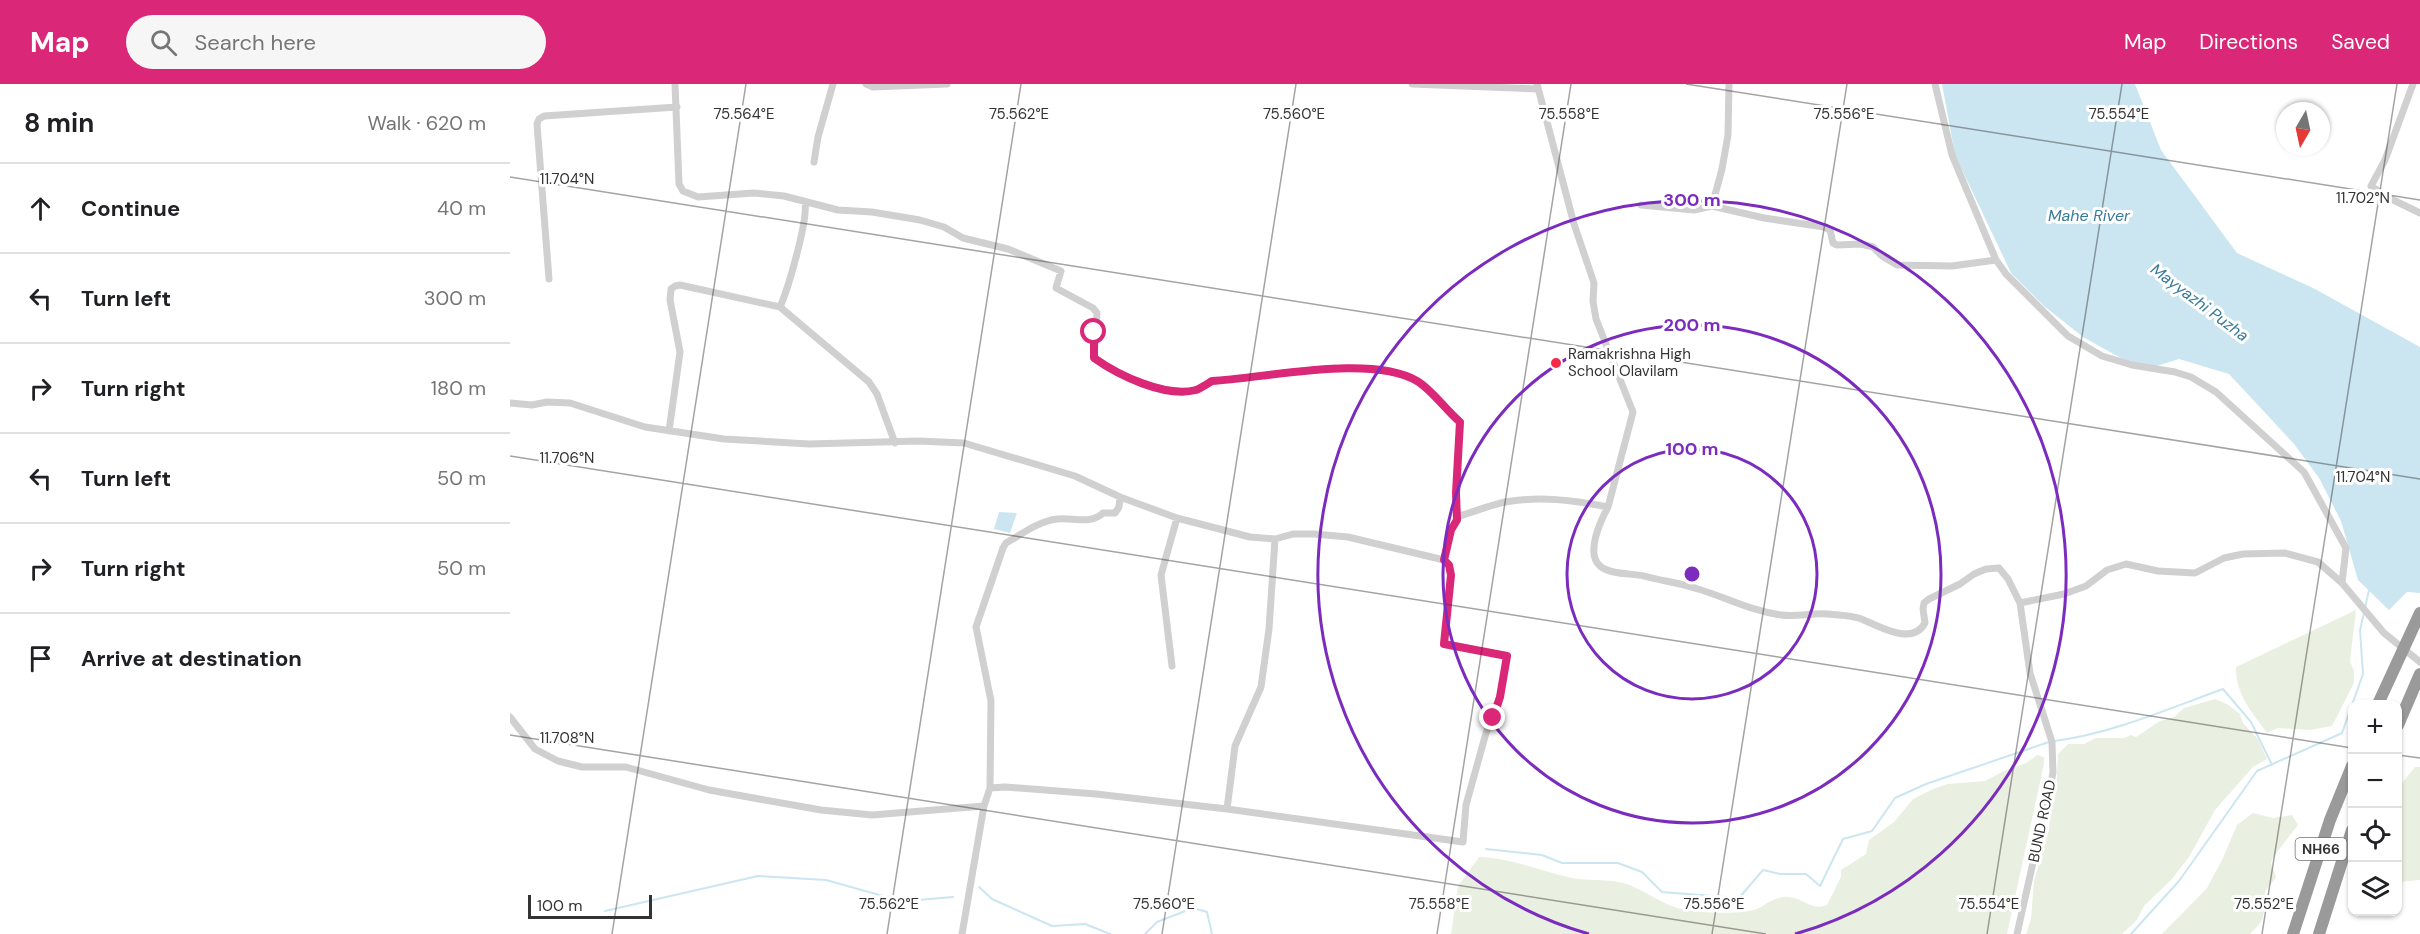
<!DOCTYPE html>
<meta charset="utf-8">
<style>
:root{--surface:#fff;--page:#f6f6f6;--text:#202124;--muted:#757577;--line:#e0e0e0;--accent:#db2777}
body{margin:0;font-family:"DM Sans",sans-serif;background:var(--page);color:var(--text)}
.controls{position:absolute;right:18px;bottom:18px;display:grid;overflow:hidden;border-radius:12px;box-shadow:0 2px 4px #0004}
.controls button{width:54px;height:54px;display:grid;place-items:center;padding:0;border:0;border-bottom:2px solid var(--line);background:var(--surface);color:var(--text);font:30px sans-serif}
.compass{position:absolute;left:1766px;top:18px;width:54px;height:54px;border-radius:50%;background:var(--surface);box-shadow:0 2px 4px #0004;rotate:189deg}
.scale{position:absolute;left:18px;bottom:15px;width:124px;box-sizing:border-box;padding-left:6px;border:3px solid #333;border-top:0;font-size:16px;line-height:21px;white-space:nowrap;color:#333;-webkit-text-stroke:4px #fff;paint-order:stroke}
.stop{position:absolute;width:18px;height:18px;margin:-14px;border:4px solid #db2777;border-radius:50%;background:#fff}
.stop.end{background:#db2777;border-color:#fff;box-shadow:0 2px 6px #0008}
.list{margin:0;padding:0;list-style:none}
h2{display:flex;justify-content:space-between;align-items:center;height:78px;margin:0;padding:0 24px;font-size:26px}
h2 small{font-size:20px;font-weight:400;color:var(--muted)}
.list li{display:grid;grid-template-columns:39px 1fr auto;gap:18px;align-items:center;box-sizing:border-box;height:90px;padding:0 24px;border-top:2px solid var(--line)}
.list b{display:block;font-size:22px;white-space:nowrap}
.list em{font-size:20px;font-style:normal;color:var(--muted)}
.icon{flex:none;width:33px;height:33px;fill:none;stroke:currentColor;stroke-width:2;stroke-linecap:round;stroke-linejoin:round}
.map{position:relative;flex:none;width:1910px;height:850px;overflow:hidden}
header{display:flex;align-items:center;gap:36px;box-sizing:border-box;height:84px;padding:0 30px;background:var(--accent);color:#fff}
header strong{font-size:28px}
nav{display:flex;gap:33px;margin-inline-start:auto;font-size:21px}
.search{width:420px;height:54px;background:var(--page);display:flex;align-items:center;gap:15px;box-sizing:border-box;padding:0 21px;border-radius:33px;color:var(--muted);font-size:22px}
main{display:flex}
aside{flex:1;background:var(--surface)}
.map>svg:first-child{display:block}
</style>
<header>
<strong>Map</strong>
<div class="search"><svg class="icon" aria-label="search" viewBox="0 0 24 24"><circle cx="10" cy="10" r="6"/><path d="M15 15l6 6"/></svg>Search here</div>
<nav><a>Map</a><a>Directions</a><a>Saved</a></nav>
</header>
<main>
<aside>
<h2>8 min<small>Walk · 620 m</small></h2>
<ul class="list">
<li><svg class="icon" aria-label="ahead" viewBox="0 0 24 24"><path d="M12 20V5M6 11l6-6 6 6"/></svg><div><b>Continue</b></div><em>40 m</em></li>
<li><svg class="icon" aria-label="left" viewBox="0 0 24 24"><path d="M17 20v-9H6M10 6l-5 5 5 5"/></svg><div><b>Turn left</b></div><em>300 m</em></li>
<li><svg class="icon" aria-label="right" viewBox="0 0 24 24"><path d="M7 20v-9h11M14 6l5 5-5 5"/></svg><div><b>Turn right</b></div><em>180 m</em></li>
<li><svg class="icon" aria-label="left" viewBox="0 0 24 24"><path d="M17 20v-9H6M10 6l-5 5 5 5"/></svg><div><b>Turn left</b></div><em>50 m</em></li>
<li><svg class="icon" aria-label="right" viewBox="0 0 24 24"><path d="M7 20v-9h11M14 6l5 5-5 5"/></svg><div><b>Turn right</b></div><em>50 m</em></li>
<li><svg class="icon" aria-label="arrive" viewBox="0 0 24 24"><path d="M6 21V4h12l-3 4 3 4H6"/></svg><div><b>Arrive at destination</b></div></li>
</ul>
</aside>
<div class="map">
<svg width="1910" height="850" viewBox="0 0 1910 850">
<rect width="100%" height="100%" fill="#fff"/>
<path fill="#eaf0e1" d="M1846 526 1840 577 1844 587V599L1822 642 1800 646 1768 644 1757 649C1742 628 1725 610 1726 583Z
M1705 615 1717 620 1730 630 1733 639 1748 655 1757 675 1743 683 1705 726 1679 773 1661 796 1634 822 1627 836 1612 850H1516L1521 835 1524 797 1539 746 1540 730 1546 708 1548 670 1558 660H1574L1586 654H1614L1621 651 1626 653 1650 637 1664 633 1674 624Z
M1527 671 1534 673V680L1497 850H941L948 802 969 773C1001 774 1028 786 1058 793 1076 798 1095 794 1113 799 1135 805 1152 822 1176 826 1192 829 1235 831 1249 824 1257 819 1264 814 1274 813 1290 811 1301 828 1317 821L1331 793V786L1356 770 1359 756 1384 738 1403 715 1423 705 1437 700 1475 697 1494 687 1516 679Z
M1905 683H1910V796L1888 798V704Z
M1743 729 1763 734 1782 731 1788 741 1764 772 1761 779 1766 793C1763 799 1756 803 1755 810 1751 833 1760 831 1740 850H1652L1697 804 1712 776 1727 741Z"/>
<path fill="#cce6f1" d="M1432 0H1625L1651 66 1727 169 1805 205 1910 263V509L1897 508 1879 526 1848 496 1831 437 1809 394 1784 360 1719 290 1669 275 1647 282 1618 278 1573 253 1534 222 1501 189 1445 71Z
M489 428 507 429 500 449 484 445Z"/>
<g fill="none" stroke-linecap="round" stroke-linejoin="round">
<path stroke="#cce6f1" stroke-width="2" d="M1855 524 1859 506
M1545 657C1603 649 1658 625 1713 605L1741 638 1762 681
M976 765 1032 771 1052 779H1108L1132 788 1152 808 1229 814 1253 786 1270 790H1296L1310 802 1333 755 1362 747 1385 714 1416 700 1539 658
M469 803 482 815 542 842 575 840 600 850
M95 827 248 792 316 796 373 812 408 816 443 813
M635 850 647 838 683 824 697 828 702 850
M1621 850 1669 797 1747 687 1832 649 1853 590 1850 546 1854 529"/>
<path stroke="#d0d0d0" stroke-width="7" d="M165 0 169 100 173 107 188 113 244 109 274 112 328 126 362 128 410 136 434 143 453 154 498 165 551 187 546 204 583 224 587 229 584 274C608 291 655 314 686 306 691 304 697 300 702 297 756 294 861 270 907 297 921 306 936 326 950 338L946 409 947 436
M356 0 363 3 437 0
M902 0 1028 5
M1027 0 1064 140 1084 199 1083 217 1086 235 1123 328 1098 423
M1425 0 1442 71 1486 176 1496 190 1558 252 1592 272 1622 281 1665 288 1681 293 1706 308 1794 388 1836 464 1832 499
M1903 0 1875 76 1861 102 1877 113 1910 129
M304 78 308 53 323 0
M1131 121 1184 126 1202 122 1254 134 1314 143 1320 146 1323 159 1327 161 1351 160 1363 163 1372 172 1387 181 1442 182 1486 176
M1202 122 1212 85 1218 51 1219 0
M39 195 27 40 29 35 34 32 167 23
M270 223C278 205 298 137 295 119
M0 319 22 321 37 318 60 319 135 343 214 355 299 360 408 357 454 359 565 392 610 413 667 434 740 453 765 455 783 450H804L838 453 934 476 941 445 949 432C964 428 980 421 995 418 1030 412 1063 416 1098 423 1091 436 1075 469 1090 482 1101 491 1121 489 1134 492 1152 497 1171 499 1188 505 1218 514 1238 526 1271 531 1286 533 1302 529 1317 530 1327 531 1339 531 1349 534 1367 541 1402 563 1415 539L1413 525 1414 519 1419 515 1450 500 1464 490 1476 485 1489 484 1498 495 1510 519 1520 589 1542 658 1543 689 1507 850
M159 347 170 268 160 216 161 205 165 202 170 201 270 223 359 298 367 310 385 359
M765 455 759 545 751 603 725 662 717 725 953 758 956 721 976 649 990 613 997 572 934 560 941 491 939 481 934 476
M1510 519 1554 510 1576 502 1597 486 1616 480 1648 487 1685 489 1714 474 1733 470 1775 469 1808 478 1832 499 1874 549 1910 578
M662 582 651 491 667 434
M0 633 25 665 48 677 72 683H116L199 706 311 726 362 731 474 722 480 704 495 703 586 710 717 725
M480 704 481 617 466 543 493 464 496 459C512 450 529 437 547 435 562 433 581 441 593 429H605L609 423 610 413
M452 850 474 722"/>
<path stroke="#9a9a9a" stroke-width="12" d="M1888 641 1910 590
M1783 850 1820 736 1842 682
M1809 850 1842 746"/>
<path stroke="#9a9a9a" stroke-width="12" d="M1868 620 1910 529"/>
</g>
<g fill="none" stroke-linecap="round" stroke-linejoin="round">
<path stroke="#db2777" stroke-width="8" d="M584 248V274C608 291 655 314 686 306 691 304 697 300 702 297 756 294 861 270 907 297 921 305 936 326 950 338L946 409 947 436 941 446 934 476 939 481 941 491 934 560 997 572 990 613 983 634"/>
</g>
<path fill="none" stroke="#333" stroke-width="1.5" stroke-opacity="0.45" d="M1176 0 1910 116M0 93 1910 395M0 372 1842 664M0 651 1256 850M1888 671 1910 674M102 850 236 0M377 850 511 0M652 850 786 0M927 850 1061 0M1202 850 1337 0M1477 850 1612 0M1752 850 1887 0"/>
<g fill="none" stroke="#7b2cbf" stroke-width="3">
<circle cx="1182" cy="490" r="125"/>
<circle cx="1182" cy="490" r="249"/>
<path d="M1079 850A374 374 0 1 1 1285 850"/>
</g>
<circle fill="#f62949" stroke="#fff" stroke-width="2" cx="1046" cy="279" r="6"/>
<g text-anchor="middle" stroke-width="6" stroke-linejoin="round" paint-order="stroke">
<rect fill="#fff" stroke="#707070" stroke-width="1.5" x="1785.5" y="754" width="51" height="22" rx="4.5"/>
<g font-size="14" font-weight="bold" fill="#333">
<text x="1811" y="770">NH66</text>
</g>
<g font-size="15" fill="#333" stroke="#fff" text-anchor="start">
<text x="1058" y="275">Ramakrishna High<tspan x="1058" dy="17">School Olavilam</tspan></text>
</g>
<g font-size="15" fill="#333" stroke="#fff">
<text transform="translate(1532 737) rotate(-78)" y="5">BUND ROAD</text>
</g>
<g font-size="16" font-style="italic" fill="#357a98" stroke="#fff">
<text x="1579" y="137">Mahe River</text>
<text transform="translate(1690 218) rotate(37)" y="6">Mayyazhi Puzha</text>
</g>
</g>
<g font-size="15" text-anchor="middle" fill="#333" stroke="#fff" stroke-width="6" stroke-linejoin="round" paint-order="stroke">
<text x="234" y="35">75.564°E</text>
<text x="509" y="35">75.562°E</text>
<text x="784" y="35">75.560°E</text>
<text x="1059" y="35">75.558°E</text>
<text x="1334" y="35">75.556°E</text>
<text x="1609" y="35">75.554°E</text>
<text x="57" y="100">11.704°N</text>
<text x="1853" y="119">11.702°N</text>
<text x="57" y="379">11.706°N</text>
<text x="1853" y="398">11.704°N</text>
<text x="57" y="659">11.708°N</text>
<text x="379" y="825">75.562°E</text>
<text x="654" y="825">75.560°E</text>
<text x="929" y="825">75.558°E</text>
<text x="1204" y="825">75.556°E</text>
<text x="1479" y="825">75.554°E</text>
<text x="1754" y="825">75.552°E</text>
</g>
<circle cx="1182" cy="490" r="9" fill="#7b2cbf" stroke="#fff" stroke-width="3"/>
<g font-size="18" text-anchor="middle" font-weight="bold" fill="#7b2cbf" stroke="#fff" stroke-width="6" stroke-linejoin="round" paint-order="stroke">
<text x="1182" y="122">300 m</text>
<text x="1182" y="247">200 m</text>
<text x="1182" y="371">100 m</text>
</g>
</svg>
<div class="controls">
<button>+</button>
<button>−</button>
<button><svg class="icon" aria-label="locate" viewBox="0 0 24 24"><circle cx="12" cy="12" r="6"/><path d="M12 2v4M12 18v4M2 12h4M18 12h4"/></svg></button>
<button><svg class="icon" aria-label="layers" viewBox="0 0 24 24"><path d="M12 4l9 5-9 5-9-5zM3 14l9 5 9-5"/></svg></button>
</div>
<svg class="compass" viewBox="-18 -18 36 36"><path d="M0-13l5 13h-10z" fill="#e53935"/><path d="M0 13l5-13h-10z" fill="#757577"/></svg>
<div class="scale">100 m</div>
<div class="stop" style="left:584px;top:248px"></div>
<div class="stop end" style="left:983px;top:634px"></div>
</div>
</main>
